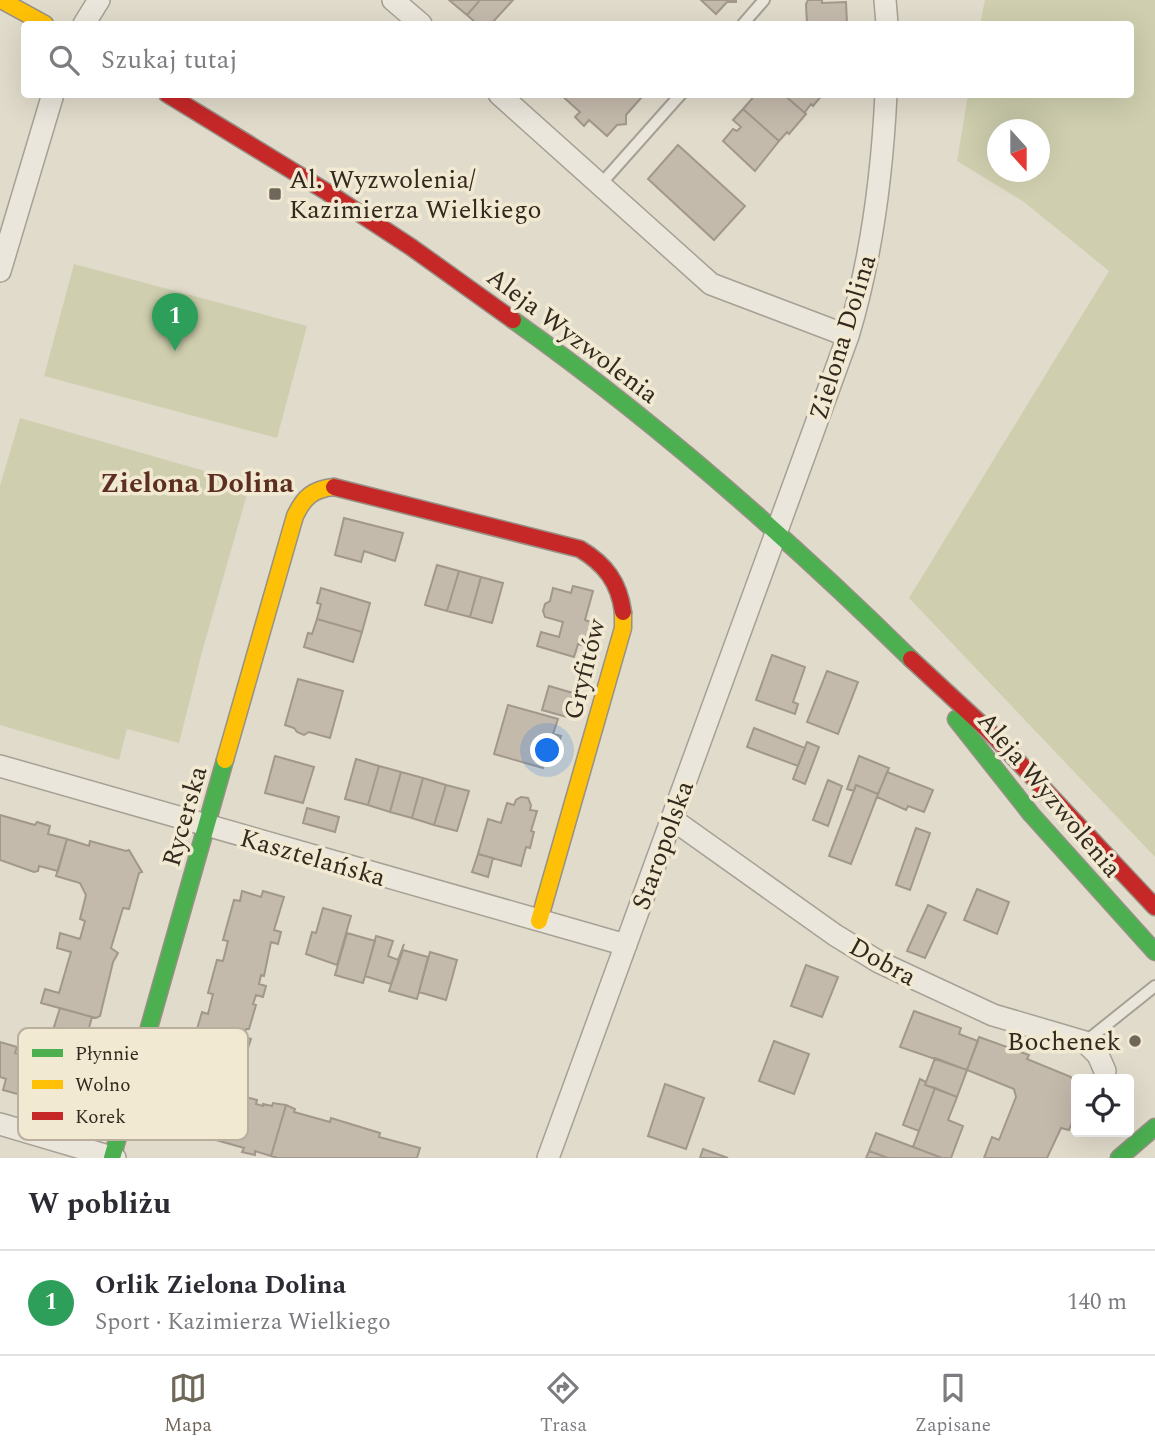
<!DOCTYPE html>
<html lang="pl">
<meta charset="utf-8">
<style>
:root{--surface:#fff;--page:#f2f2f3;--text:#2b2b33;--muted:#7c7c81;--line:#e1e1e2;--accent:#70675b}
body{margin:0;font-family:Spectral,serif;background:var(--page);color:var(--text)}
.controls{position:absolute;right:21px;bottom:21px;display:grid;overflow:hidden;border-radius:7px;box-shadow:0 7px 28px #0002}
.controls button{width:63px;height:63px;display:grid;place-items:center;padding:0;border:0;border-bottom:2px solid var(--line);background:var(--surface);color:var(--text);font:35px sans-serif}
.compass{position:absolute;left:987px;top:119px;width:63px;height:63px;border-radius:50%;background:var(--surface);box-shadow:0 7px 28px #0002;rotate:159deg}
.you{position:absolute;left:548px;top:751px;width:24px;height:24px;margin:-18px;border:5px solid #fff;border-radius:50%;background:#1a73e8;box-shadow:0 0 0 10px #1a73e833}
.badge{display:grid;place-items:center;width:46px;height:46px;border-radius:50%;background:var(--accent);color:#fff;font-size:23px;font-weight:700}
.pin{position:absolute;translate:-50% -58px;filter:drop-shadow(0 2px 4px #0008)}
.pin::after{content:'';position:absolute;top:37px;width:24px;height:21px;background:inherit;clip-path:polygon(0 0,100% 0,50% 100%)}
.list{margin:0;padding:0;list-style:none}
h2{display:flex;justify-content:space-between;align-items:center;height:91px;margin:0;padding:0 28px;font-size:30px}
h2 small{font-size:23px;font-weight:400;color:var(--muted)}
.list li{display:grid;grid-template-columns:46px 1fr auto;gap:21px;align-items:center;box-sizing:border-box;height:105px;padding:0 28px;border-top:2px solid var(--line)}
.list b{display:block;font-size:26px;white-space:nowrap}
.list p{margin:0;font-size:23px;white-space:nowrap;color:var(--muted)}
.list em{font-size:23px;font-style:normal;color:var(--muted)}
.icon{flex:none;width:38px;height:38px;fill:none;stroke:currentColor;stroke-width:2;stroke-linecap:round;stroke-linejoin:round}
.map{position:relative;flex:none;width:1155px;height:1158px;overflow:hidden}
.search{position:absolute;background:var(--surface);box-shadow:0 7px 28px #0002;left:21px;right:21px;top:21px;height:77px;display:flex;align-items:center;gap:18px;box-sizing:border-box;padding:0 24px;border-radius:7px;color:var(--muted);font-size:26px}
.sheet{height:196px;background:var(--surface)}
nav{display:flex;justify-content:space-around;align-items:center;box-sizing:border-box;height:98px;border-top:2px solid var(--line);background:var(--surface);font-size:19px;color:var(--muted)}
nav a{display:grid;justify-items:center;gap:4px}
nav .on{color:var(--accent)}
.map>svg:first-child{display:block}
</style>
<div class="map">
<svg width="1155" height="1158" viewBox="0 0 1155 1158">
<rect width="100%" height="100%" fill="#e1dbcb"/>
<path fill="#cfcfaf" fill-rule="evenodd" d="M985 0H1155V857L909 598 1109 271 1024 202 957 161 968 95 1130 94V24H980ZM998 130H1040V172H998Z
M74 264 307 326 277 438 44 376Z
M20 418 250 484 202 652 179 743 127 729 119 760 0 725V486Z"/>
<path fill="#c4baac" stroke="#a1978b" stroke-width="2" d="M449 0H480L467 15Z
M480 0H513L491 24H477L467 15Z
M701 0H736V2H727L716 14Z
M808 0H822V3L846 2 847 24H807L806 4Z
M560 94H637L641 98 626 115V124L617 125 607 136 589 120 584 126 575 117 580 112Z
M756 94H783L806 114 789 134 787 132 779 141 743 109Z
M783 94H823L813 106 811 104 805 112 806 114Z
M743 109 779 141 755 171 723 141 733 129 737 131 741 127 733 120Z
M678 145 745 206 714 240 648 179Z
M344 518 403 533 395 561 364 551 361 562 335 555Z
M437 565 459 571 447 611 425 605Z
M459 571 481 577 470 617 447 611Z
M481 577 503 583 492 623 470 617Z
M573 586 593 591 585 620 593 623 587 647 578 644 574 657 537 646 541 632 559 637 563 622 545 617 543 611 545 604 550 601 553 588 571 593Z
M321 588 370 603 362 632 317 619 321 604 317 603Z
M317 619 362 632 353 662 304 647 308 633 312 634Z
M772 655 805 667 793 702 798 704 795 714 756 700Z
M827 671 858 682 838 734 807 722Z
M298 679 343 691 330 738 309 732 304 735 297 732 294 728 285 725Z
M549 686 573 693 567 717 542 710Z
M508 705 558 719 553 734 561 736 555 755 548 753 543 768 494 754Z
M754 728 805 748 798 766 747 747Z
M807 742 819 747 805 784 793 779Z
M275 756 314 767 303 803 265 793Z
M859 756 889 768 878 794 856 785 854 791 847 789Z
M356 759 379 766 368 805 345 799Z
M379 766 401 772 390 812 368 805Z
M401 772 423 778 412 818 390 812Z
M887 772 933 790 924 812 908 806 906 810 877 797Z
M423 778 446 785 434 825 412 818Z
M828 780 842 786 828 826 813 820Z
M446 785 469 791 457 831 434 825Z
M856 785 878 794 851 864 829 856Z
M521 797 528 798 531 805 530 810 537 811 531 831 534 832 530 848 526 847 521 866 478 854 488 819 501 823 507 803 514 805 516 800Z
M307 808 339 817 335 832 303 823Z
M0 815 35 825 37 822 50 826 48 834 67 839 58 871 39 866 38 871 34 872 0 860Z
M916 828 930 833 910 890 896 885Z
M67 839 89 846 90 841 126 851 129 850 142 872 139 873 129 909 123 908 111 948 118 953 113 962 100 1016 96 1018 41 1003 45 989 59 993 71 952 57 948 60 933 80 939 85 921 80 919 86 895 80 883 56 876Z
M478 854 493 858 488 877 472 872Z
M977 889 1009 902 997 934 964 920Z
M242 891 261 897 263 891 284 897 274 930 281 932 278 944 271 942 264 976 261 975 259 984 266 986 263 997 256 995 253 1004 256 1005 249 1029H246L244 1037 251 1039 247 1051 241 1049 225 1093 182 1080 202 1012 208 1014 213 994 208 993 217 960 223 961 228 941 223 940 234 900 240 901Z
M928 905 946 913 925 958 907 951Z
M323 908 351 916 337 965 306 954 312 932 316 933Z
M347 933 375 941 363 983 335 975Z
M376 936 393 941 388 956 398 960 404 944 391 984 365 976Z
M403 950 428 957 417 999 389 991Z
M430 952 457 960 446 1000 419 992Z
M806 965 838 977 822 1017 791 1006Z
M60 1008 92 1017 87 1035 97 1039 84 1101 62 1113 60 1109 24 1099 25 1096 3 1090 6 1079 0 1077V1042L17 1047 15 1053 36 1059 53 1050 59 1029 54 1027Z
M914 1011 961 1028 959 1034 978 1041 967 1070 900 1047Z
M979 1037 1029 1055 1027 1059 1071 1077 1076 1089V1111L1069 1130 1061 1128 1047 1158H984L992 1137 999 1140 1016 1097 1014 1089 967 1070Z
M774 1041 809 1054 794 1094 759 1081Z
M935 1058 967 1070 957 1097 925 1085Z
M920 1079 926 1082 925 1085 935 1088 919 1131 903 1125Z
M182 1080 257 1100 256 1104 263 1106V1104L272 1106 273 1103 286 1105 271 1156 255 1151V1155L242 1152 244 1148 188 1132 190 1126 181 1124 178 1118 180 1110 174 1108Z
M665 1084 704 1098 686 1149 648 1136Z
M935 1088 957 1097 948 1120 963 1126 951 1158H942L913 1147Z
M286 1105 295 1109 294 1112 330 1122 331 1118 380 1133 379 1137 420 1148 417 1158H278L271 1156Z
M876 1133 913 1147 942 1158H888L869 1151Z
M703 1149 728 1158H700Z
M869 1151 888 1158H866Z"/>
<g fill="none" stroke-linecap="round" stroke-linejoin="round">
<defs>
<path id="lane" d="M743 24 764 0
M600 185 681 94
M1085 1042 1155 986"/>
<path id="street" d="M393 0 421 24
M885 0 887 24
M84 24 99 0
M499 94 711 284 848 336
M0 271 53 94
M0 766 626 945
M672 819 835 935 879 962 993 1015 1085 1042 1098 1055 1105 1071
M0 1124 115 1158
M548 1158 848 336C872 257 882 177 886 94"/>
<path id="fast" d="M513 320C655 421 786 536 911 659
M956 719 1031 814 1155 952
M112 1158 225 760
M1119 1158 1155 1127"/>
<path id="slow" d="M1 0 45 24
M225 760 295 516C304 497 313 489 334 487
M539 921 623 628V612"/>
<path id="jam" d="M167 94 327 192 411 247 513 320
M334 487 580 549C605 564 619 582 623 612
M911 659 993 735 1155 907"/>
</defs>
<use href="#lane" stroke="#a6a095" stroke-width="14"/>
<use href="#street" stroke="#a6a095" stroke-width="24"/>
<use href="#fast" stroke="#969085" stroke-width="19"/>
<use href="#slow" stroke="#969085" stroke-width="19"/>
<use href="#jam" stroke="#969085" stroke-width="19"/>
<use href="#lane" stroke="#eae6dc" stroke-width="10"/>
<use href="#street" stroke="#eae6dc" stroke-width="21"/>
<use href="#fast" stroke="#4caf50" stroke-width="16"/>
<use href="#slow" stroke="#ffc107" stroke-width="16"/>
<use href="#jam" stroke="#c62828" stroke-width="16"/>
</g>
<g fill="#70675b" stroke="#f2e9d2" stroke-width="2.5">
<rect x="268" y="187" width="14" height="14" rx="3.5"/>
<circle cx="1135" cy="1041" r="7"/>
</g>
<g text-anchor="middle" stroke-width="7" stroke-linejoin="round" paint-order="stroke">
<g font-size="26" fill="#33291e" stroke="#f2e9d2" text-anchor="start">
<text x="289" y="188">Al. Wyzwolenia/<tspan x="289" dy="30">Kazimierza Wielkiego</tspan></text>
<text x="1121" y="1050" text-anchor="end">Bochenek</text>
</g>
<g font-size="26" fill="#33291e" stroke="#f2e9d2">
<text transform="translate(573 335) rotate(37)" y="9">Aleja Wyzwolenia</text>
<text transform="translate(842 337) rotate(-73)" y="9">Zielona Dolina</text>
<text transform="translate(584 669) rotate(-76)" y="9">Gryfitów</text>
<text transform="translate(1050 794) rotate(50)" y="9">Aleja Wyzwolenia</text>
<text transform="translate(184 816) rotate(-74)" y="9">Rycerska</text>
<text transform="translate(662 845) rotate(-70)" y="9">Staropolska</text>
<text transform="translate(313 857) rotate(16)" y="9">Kasztelańska</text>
<text transform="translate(883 961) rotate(29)" y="9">Dobra</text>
</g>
<g font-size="28" font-weight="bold" fill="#5c2f22" stroke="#f2e9d2">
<text x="197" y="492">Zielona Dolina</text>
</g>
</g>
<rect x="18" y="1028" width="230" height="112" rx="10" fill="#f2e9d2" stroke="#b9af9c" stroke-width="2"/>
<rect x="32" y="1049" width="31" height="8" fill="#4caf50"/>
<rect x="32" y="1080" width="31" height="9" fill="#ffc107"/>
<rect x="32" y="1112" width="31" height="8" fill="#c62828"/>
<g font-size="19" fill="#33291e">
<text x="75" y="1060">Płynnie</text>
<text x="75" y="1091">Wolno</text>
<text x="75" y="1123">Korek</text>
</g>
</svg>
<div class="controls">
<button><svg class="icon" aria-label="locate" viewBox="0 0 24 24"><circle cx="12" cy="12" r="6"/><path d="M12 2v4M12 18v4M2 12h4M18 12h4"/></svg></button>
</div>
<svg class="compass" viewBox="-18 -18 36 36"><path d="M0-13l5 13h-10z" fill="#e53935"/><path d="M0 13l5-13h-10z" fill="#7c7c81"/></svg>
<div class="you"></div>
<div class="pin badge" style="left:175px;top:351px;background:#2e9e5b">1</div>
<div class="search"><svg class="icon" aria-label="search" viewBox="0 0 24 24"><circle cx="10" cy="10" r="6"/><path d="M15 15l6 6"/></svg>Szukaj tutaj</div>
</div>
<section class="sheet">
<h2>W pobliżu<small></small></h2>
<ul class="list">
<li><span class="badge" style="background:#2e9e5b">1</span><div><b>Orlik Zielona Dolina</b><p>Sport · Kazimierza Wielkiego</p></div><em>140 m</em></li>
</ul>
</section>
<nav>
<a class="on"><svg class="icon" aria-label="map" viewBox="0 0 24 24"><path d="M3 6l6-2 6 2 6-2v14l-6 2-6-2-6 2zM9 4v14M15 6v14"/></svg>Mapa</a>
<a><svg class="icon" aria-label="directions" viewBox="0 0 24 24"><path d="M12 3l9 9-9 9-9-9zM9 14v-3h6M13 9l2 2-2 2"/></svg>Trasa</a>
<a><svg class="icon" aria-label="saved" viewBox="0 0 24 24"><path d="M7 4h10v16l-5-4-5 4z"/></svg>Zapisane</a>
</nav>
